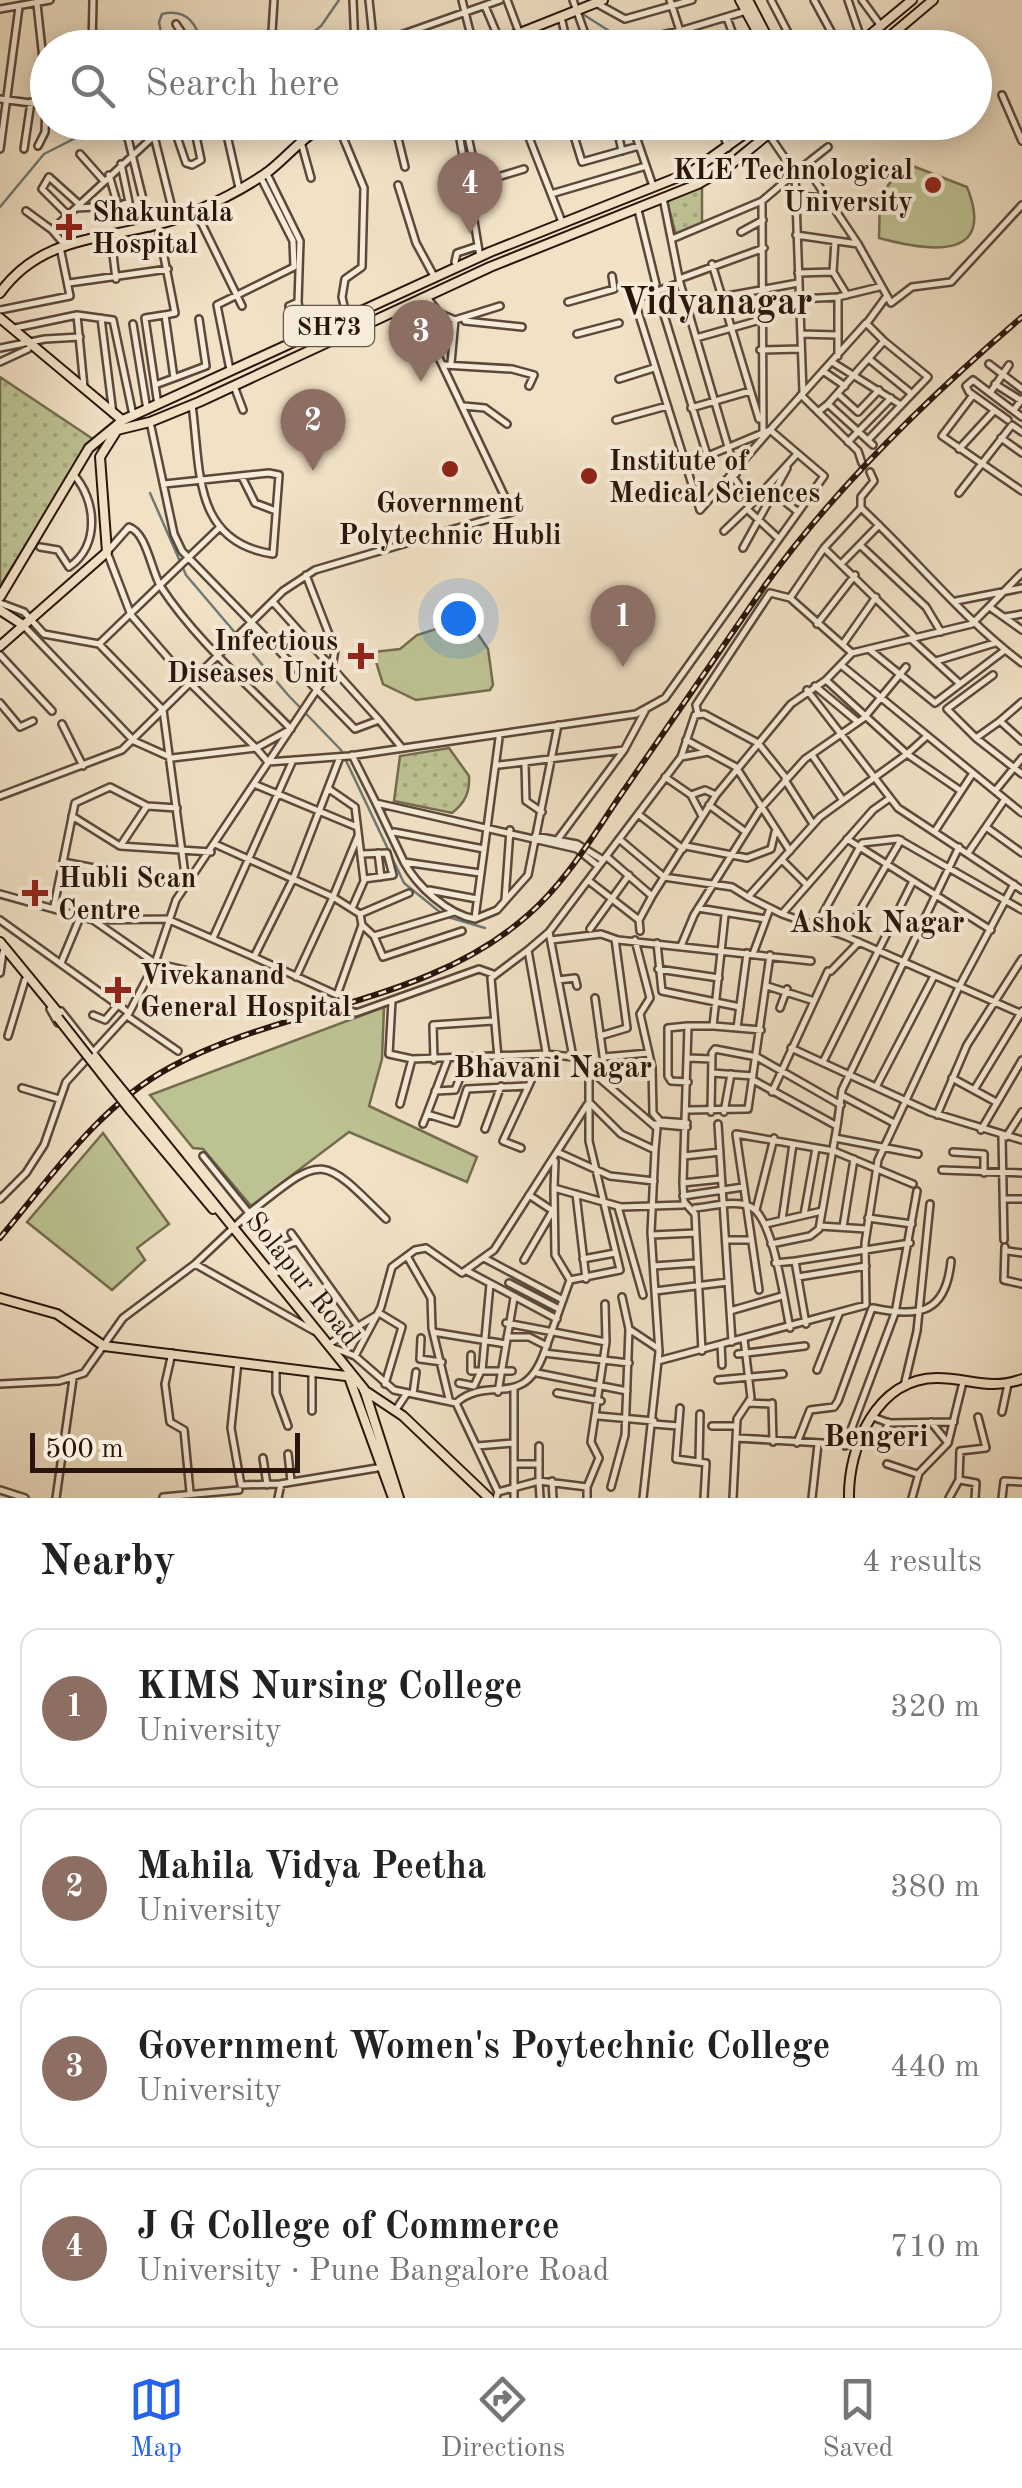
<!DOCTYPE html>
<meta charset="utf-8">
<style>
:root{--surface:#fff;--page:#f6f6f6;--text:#222;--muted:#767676;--line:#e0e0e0;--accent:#2563eb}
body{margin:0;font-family:"Old Standard TT",serif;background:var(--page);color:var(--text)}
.scale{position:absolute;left:30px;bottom:25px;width:270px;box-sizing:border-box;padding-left:10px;border:5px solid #2a150c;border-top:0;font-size:28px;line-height:35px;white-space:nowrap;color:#2a150c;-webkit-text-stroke:8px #f6ecd9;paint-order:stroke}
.you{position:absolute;left:458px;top:618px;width:35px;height:35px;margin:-25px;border:8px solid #fff;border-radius:50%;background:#1a73e8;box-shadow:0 0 0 15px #1a73e833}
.badge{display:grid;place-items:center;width:65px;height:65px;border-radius:50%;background:var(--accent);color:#fff;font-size:32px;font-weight:700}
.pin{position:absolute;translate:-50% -82px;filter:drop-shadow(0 2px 5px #0008)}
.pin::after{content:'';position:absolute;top:52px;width:35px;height:30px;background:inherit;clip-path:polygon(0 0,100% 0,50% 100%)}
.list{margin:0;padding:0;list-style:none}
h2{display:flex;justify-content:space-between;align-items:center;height:130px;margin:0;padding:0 40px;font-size:42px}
h2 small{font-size:32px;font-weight:400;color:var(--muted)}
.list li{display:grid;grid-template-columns:65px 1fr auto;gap:30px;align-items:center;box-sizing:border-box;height:160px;margin:0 20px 20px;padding:0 20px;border:2px solid var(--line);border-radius:20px}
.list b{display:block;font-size:38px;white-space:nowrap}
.list p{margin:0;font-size:32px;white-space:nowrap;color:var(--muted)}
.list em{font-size:32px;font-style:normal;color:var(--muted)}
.icon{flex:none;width:55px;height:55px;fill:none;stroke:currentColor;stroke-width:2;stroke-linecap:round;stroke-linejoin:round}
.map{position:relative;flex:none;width:1022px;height:1498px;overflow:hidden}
.search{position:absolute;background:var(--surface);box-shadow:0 5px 25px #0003;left:30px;right:30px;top:30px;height:110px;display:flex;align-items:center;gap:25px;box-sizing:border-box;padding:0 35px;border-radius:55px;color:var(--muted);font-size:38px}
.sheet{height:850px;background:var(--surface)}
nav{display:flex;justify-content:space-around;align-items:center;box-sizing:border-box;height:140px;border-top:2px solid var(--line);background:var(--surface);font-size:28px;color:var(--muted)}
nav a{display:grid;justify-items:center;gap:5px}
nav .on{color:var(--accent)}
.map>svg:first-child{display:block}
</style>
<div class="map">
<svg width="1022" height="1498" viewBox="0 0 1022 1498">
<defs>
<pattern id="park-dots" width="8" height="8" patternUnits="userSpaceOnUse" patternTransform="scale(2.5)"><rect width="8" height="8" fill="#bdc292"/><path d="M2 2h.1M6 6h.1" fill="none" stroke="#a3a67d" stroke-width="1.8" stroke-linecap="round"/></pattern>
</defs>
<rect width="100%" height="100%" fill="#f1e1c5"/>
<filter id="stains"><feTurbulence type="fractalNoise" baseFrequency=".002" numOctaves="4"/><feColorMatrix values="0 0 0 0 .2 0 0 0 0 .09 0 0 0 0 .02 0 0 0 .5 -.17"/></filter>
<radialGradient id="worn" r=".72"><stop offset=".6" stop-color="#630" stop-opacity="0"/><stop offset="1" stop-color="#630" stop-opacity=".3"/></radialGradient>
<path fill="#bdc292" stroke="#746c4f" stroke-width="2.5" d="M905 163 967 187C998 264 923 250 879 238L880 196Z
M468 619 488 649 493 685 490 690 416 700 383 684 373 652 400 649 417 635Z
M384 1007 382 1059 369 1106 477 1157 467 1182 349 1132 251 1206 203 1149 193 1148 150 1095Z
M103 1133 169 1224 137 1248 145 1260 112 1290 27 1222Z"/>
<path fill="url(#park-dots)" stroke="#746c4f" stroke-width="2.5" d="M702 186V225L676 235 667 201Z
M0 377 93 439 0 586Z
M449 748 469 776C470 792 465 803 452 813L394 801 400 756Z"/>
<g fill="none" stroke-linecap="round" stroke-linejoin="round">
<path stroke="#6e7975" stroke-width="2.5" d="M581 13 636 48
M164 48 159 22 162 14C188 8 197 25 204 48
M293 48 321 26 339 0
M710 122 715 138
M0 207 44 154 107 122
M150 493 186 575 288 695 341 750 404 883 441 913
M448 917 485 928"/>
<path stroke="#d3c2a9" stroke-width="5" stroke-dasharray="5 2.5" stroke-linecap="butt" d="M343 1000 351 1011"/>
<defs>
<path id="minor" d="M353 0 355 48
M369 0 374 48
M462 0 474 48
M507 0 519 32
M573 0 590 48
M670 0 680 31 746 11
M771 0 796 48
M814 0 840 48
M848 0 862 41
M862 0 881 26
M596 3 625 19 692 0
M37 4 44 68
M485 6 499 39
M0 9 50 0
M727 18 738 48
M176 24 192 48
M395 37 500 0
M318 38 355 41
M639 40 680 31 689 48
M92 48 93 0
M271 48 274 0
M549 48 566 38 561 17
M817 48 832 35
M1002 95 1022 141
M0 99 46 105 45 132 38 146
M224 122 239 188
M394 122 405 167
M457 122 466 174
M465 122 478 183 524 169
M523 122 562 222
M631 122 653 186
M719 122 728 148
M337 123 364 188 362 267 345 279 342 297 350 332
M570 123 582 162 639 146
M616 124 622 151
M173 125 186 163 192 165 201 160 193 122
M527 131 570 123
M127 134 150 228
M301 142 311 178
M828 147 805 165 858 244
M0 149 19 7
M24 149 31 102
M80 154 104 181
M266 172 300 241 298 302 302 325 297 330 291 327 289 306 298 302
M109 175 118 206 129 202 121 164
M398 185 416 243 435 278
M551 194 646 166
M797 196 827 198
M663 198 680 283 736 474
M762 201 763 432
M76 208 118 206
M472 209 480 257
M638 210 656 284
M26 211 52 230
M196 212 242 306
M67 214 42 189 49 177 79 204
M175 220 154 136 177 122
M741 232 763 220
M796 235 858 244 891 303 912 287 951 282 1022 205
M111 238 116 279
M672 239 762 201 795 173 769 135
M63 243 52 230 154 136 151 122
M455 262 457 253 478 246
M712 264 759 419
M833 272 847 295
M798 273 833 272 835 241
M679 279 764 248
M69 283 168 269
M657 292 707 455
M426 296 439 313 455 320 451 363
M722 297 798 283
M799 299 838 297
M568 302 614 289 612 276
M0 310 70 296 60 247
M77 315 84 387
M101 318 113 414
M455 320 500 306
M465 321 522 327
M867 323 886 297
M133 324 147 410
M15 328 77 315 113 320 133 415
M577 334 619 323
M801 334 836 335
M696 338 760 320
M0 348 45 339 80 337
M760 350 801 349
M838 356V297L879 287
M869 359 912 394
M0 362 28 349
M832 362 901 405
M989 364 1022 389
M444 365 512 369 534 375 529 386
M230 370 217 305 294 267 293 241 260 176
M823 371 845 386
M174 378 206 366 199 319
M619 379 654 368
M995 384 1022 401
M155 385 174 378 165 315 175 313 158 226
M234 386 243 410
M803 392 795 173 805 165
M990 393 1022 417
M838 394 858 412 879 390
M801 395 858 451 862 463
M973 395 942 436 1022 491
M158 405 145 318 164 315
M464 406 485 408 507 424
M691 408 750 391
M1014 410 1022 399
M818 412 828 404 873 445
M616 420 667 406
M1008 420 969 392 966 386 973 380 990 393 1009 365
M150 422 174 534 182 551 355 729 379 720 273 602
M1001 438 1022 453
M868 440 928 377 884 341
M848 442 891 398
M959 449 994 411
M686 465 770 430 866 323 884 341 828 404
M870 472 874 481 861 497V508C916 559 962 618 1022 663
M242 477 255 503 276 511
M733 477 750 500
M164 484 269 473 279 475 273 554C192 542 201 469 192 405
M774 493 798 512
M959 493 1012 425 1022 432
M724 531 747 509
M777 537 747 509 797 454
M860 545 926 607 941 632
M40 547 58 550 69 567C101 545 96 499 73 474
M743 548 787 468
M824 548 915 637
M841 564 879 525
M956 601 1022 588
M0 603 24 612 44 634 99 644 163 710 186 882
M991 608 1022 630
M1005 617 1022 614
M817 624 855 575
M23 625 134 741 172 758 256 748 268 762
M911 639 959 683
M99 644 219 528
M843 644 876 597
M870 650 935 703 1005 650
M852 653 790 598 824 548 860 509
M0 655 52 711
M936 661 995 643
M841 665 1022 813
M993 675 947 709 976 738 1000 721
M826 680 907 754 927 736
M815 686 858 722
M807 690 898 808 1022 890
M1022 702 1000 721 1022 741
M0 703 20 727 33 721
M698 714 696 705 770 593 790 598
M379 720 402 748
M62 724 83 766
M288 726C246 683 195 639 161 587 151 571 147 533 129 527L107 552 131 615 189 682 256 748 291 729
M976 738 1022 774
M686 740 736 767 790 851
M352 755 376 803 577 849 598 866
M812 755 842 799
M681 757 708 752
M268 762 349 756 636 714 665 698 824 476 770 430 700 510 634 299 680 283
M525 764 526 801 542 812
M499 765 624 750
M665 777 691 795 702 816
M785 780 813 824
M254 784 357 827
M329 789 355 807 364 881 353 906
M995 791 1022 758
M691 795 705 790 716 795
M0 796 122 750 283 591 315 570 512 512 413 303
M376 803 404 862 480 873
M709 805 743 830
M638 814 683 849
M72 816 120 846 211 852
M986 827 1022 853
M935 831 973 773
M394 832 484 849
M358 836 333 897 360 914
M535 836 577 844 603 860
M558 839 624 750 645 711
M619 839 664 877 732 887 748 897 820 817 907 754 961 791
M847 839 991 930
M215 844 333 897 296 977
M121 845 147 806
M686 846 747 858 771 849 775 832
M378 853 381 877
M968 853 1005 799
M362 854 387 853 393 875 364 879
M607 857 652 896
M782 860 807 885
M63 862 121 873
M404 862C417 886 447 914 475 919L497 910 528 875 558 725
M589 881 639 920
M429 890 477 899
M0 894 93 920 155 963 227 980
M748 897 782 914 873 810 890 798
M505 900 510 830
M54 906 75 803 110 787 147 806 177 808
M698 908 766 919
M782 914 845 936 1022 1014
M475 918 499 738
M0 920 129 1013
M93 920 167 919 254 957 293 879 340 757
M362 925 374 936 383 957 462 931
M816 926 862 843 898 839 1022 910
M590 929 629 875
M640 931 639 920 652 896 716 795 791 704 826 680 852 653 972 624 1022 573
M374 936 454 912
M845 936 901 840
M213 938 293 760
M551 940 601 934 618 940 811 961
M635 940 650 998 640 1014 652 1067 653 1113 660 1121 687 1123
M657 943 662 991 740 1007
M681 946 694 915 761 808 805 759 864 718 906 667
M753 954 769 911
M254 957 337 995 362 925 360 914 409 893
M61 963 81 915
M658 969 719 978
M831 971 859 942
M0 973 3 952
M558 980 575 978 577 986
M767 986 811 1000
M595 998 607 1084
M392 1001 389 1054 412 1059
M780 1008 787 989
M50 1009 58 1023
M61 1011 94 1053
M351 1011 356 1013 479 969 493 974
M93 1015 105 1020 118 1005
M127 1016 178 1051
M687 1026 668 1028V1076L671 1081 688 1082
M714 1026 761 1030
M737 1028 747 953
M8 1036 25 980
M600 1036 627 1028 615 939
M791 1048 930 1112 1022 1140
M546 1052 528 950 549 932
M604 1057 649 1053
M498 1058 491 978 528 950
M688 1058 712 1059
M434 1060 433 1025 493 1021
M447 1061 427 1114 456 1123 467 1089 526 1086
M823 1062 912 883
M590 1070 657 1128 655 1150
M712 1073 753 1076
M952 1078 996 1102
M753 1080 837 1126 819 1229 810 1236 771 1244
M876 1087 934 976
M22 1088 59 1099
M974 1090 1022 1011
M435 1091 455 1090 467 1060
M772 1092 828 971
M843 1096 894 1123
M400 1104 412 1059 546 1054 573 1057
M591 1104 621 1134 655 1150 651 1232 659 1352 643 1498
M688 1110 748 1109 770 955
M711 1112 712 1053 715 1049 757 1057 841 1105
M724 1112 731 1074
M937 1115 967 1045 1022 959
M423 1124 427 1114
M655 1124 687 1127
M718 1124 732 1342
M837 1126 842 1090 959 847
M485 1129 501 1086
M981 1130 1022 1060
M1002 1136 1004 1240
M1006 1137 1022 1112
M835 1138 918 1154
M521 1148 503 1141 543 1055
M557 1152 610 1176 654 1181
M953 1152 984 1154V1173
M203 1156 249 1213C323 1155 319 1152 386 1219
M684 1156 720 1152
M555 1161 554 1188 621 1207 683 1205
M942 1170 1022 1173
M683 1183 721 1179
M554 1188 555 1255 570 1280
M576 1194 586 1279
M529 1195 553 1211
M683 1196 743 1187
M0 1199 26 1173 44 1145 66 1082 129 1013 155 963 176 900 332 667 335 650 306 575
M1005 1199H1022
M618 1207 643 1295
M695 1208C710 1207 737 1199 751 1207 774 1219 784 1302 790 1328
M756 1210 774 1138
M804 1215 816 1148
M868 1218 912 1224
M782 1220 793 1144
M766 1224 822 1211
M820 1226 866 1229
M843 1227 854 1159
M291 1233 356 1324
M652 1235 696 1233
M726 1240H750
M1005 1247 1004 1280 1022 1284
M1008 1251 1022 1253
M407 1256 431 1298 432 1328 449 1399
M484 1258 563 1300
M583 1259 615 1253
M524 1260 552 1212
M795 1261 910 1243
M775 1263 795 1261 806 1324
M195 1264 314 1331
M654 1266 696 1263
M467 1271 557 1319
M798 1277 866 1266
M509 1283 559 1309
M759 1290 736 1134 834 1151 913 1184
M655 1291 728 1282
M873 1308C920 1318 946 1313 951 1261
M730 1311 782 1296
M379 1313 402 1327 385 1384
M506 1323 606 1342
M629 1329 656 1347
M433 1332 506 1344
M507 1337H529L547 1346
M421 1338 420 1359 442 1362
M329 1344 377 1315
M721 1344 722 1365
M331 1347 355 1356 381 1307 392 1267 415 1250 426 1248 462 1273 494 1250 587 1105
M702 1351 695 1214 684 1202 683 1183 688 1026H713L725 915
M172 1353 165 1384 170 1422 184 1430 190 1492
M544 1353 570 1280 620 1270 589 1141V1069L573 1057 549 932 681 757 695 715 704 714 758 743 786 778
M738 1354 805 1346
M471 1355V1371H512
M355 1356 394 1390 456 1403 498 1492 496 1498
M658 1361 866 1305 865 1243 878 1160 959 987 1014 884
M238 1362 231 1428 241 1485 280 1484 383 1467
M276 1367V1393L288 1426
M817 1370 839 1314
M482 1371 490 1284
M537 1373 627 1391
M718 1380 783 1374
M459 1383 474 1386 481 1371
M0 1384 59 1381 84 1373 123 1318 195 1264 249 1213 279 1249 297 1241
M904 1386 917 1331 930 1204
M514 1390V1498
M498 1392 514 1298
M557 1393 601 1401
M413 1394 416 1372
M456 1403C489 1374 523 1411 544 1353L629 1363
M749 1403 770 1404
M772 1403 773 1442
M680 1408 676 1459 706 1463 704 1498
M312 1411V1371
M395 1411 407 1393
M1002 1412 1008 1384
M598 1416 654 1421
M873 1417 889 1423 954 1422
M931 1422 948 1443
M654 1424 678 1426
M712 1426H736
M736 1438 857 1445
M797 1443 810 1410 834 1407 838 1401 872 1308
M477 1446 513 1443
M845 1446 895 1313 917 1191
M882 1446 888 1422
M288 1454 291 1481
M263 1458 267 1485
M699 1461 700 1414
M514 1464H539
M887 1464 917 1474
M960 1480 976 1483 975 1498
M552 1481 553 1498
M611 1487 625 1435 629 1329 622 1297
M0 1490 25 1498
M498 1492 539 1481V1446
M163 1497 239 1490
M56 1498 73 1379
M278 1498 281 1484
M540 1498 539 1481 587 1487 599 1458 591 1442 606 1342 605 1304
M587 1498V1487
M733 1498 737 1419 751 1398 744 1339
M812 1498 818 1444
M912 1498 919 1473 948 1443 963 1382
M949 1498 959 1480 960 1451 986 1448 978 1417
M1002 1498 1004 1481 1022 1482"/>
<path id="major" d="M740 0 766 48
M748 0 773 48
M482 48 603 0
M854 48 912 0
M876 48 933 0
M0 293C48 226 125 243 194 212 219 201 247 187 269 171 291 154 309 128 337 122
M0 318 122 420
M0 597 89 448 123 420 490 252 691 172 761 122
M0 610 23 625
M0 646 107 552 100 457 117 430 150 422 199 402 490 267 698 184 729 166 783 122
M0 942 60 1015
M135 1106 364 1389 399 1498
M131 1111 213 1209
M0 1298 57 1314 104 1346 354 1377
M350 1380 393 1498
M364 1390 403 1416 489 1498
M849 1498C848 1447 877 1378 937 1378 969 1378 990 1391 1022 1379"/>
</defs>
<use href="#minor" stroke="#5c483a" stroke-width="10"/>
<use href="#major" stroke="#2a150c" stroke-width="12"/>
<use href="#minor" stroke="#f6ecd9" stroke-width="5"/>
<use href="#major" stroke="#f1e1c5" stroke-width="8"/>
<defs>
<path id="rail" d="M0 1238C51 1177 98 1107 169 1068 285 1005 426 1005 528 915 566 882 592 837 620 796 669 725 717 654 766 584 835 488 932 394 1022 317"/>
</defs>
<use href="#rail" stroke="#2a150c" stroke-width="6"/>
<use href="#rail" stroke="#f6ecd9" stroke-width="2.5" stroke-dasharray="8" stroke-linecap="butt"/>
<defs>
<path id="major-bridge" d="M58 1018 131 1111
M95 1057 135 1106"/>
</defs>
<use href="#major-bridge" stroke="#2a150c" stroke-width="12" stroke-linecap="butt"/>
<use href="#major-bridge" stroke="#f1e1c5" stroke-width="8"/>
</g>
<g fill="#8f2418" stroke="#f6ecd9" stroke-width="4">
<circle cx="933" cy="185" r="10"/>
<path d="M64 212h10v10h10v10h-10v10h-10v-10h-10v-10h10z"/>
<circle cx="450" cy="469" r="10"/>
<circle cx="589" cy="476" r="10"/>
<path d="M356 641h10v10h10v10h-10v10h-10v-10h-10v-10h10z"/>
<path d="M30 878h10v10h10v10h-10v10h-10v-10h-10v-10h10z"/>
<path d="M113 975h10v10h10v10h-10v10h-10v-10h-10v-10h10z"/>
</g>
<g text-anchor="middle" stroke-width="8" stroke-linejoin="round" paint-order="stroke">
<rect fill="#f6ecd9" stroke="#67564a" stroke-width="2.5" x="284" y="306" width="90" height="40" rx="8"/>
<g font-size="25" font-weight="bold" fill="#2a150c">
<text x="329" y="335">SH73</text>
</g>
<g font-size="28" font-weight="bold" fill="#2a150c" stroke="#f6ecd9" text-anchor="start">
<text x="913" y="179" text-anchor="end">KLE Technological<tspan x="913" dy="32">University</tspan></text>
<text x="92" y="221">Shakuntala<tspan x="92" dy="32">Hospital</tspan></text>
<text x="609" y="470">Institute of<tspan x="609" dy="32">Medical Sciences</tspan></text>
<text x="450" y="512" text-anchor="middle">Government<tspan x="450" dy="32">Polytechnic Hubli</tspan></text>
<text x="338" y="650" text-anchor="end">Infectious<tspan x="338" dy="32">Diseases Unit</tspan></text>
<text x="58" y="887">Hubli Scan<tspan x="58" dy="32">Centre</tspan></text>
<text x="140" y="984">Vivekanand<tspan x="140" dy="32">General Hospital</tspan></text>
</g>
<g font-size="28" fill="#2a150c" stroke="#f6ecd9">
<text transform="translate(304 1278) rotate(51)" y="10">Solapur Road</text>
</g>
<g font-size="30" font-weight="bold" fill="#2a150c" stroke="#f6ecd9">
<text x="877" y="932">Ashok Nagar</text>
<text x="553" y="1077">Bhavani Nagar</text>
<text x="876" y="1446">Bengeri</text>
</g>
<g font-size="38" font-weight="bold" fill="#2a150c" stroke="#f6ecd9">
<text x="716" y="314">Vidyanagar</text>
</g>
</g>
<rect width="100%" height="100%" filter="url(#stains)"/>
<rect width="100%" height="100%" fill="url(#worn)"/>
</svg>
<div class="scale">500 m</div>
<div class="you"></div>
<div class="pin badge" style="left:623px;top:667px;background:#8d6e63">1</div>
<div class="pin badge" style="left:313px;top:471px;background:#8d6e63">2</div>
<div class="pin badge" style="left:421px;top:382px;background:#8d6e63">3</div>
<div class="pin badge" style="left:470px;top:234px;background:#8d6e63">4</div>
<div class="search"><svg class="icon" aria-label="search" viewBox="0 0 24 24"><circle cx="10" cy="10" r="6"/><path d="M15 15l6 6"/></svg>Search here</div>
</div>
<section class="sheet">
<h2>Nearby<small>4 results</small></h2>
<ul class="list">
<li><span class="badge" style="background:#8d6e63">1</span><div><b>KIMS Nursing College</b><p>University</p></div><em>320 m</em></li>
<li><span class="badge" style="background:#8d6e63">2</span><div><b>Mahila Vidya Peetha</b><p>University</p></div><em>380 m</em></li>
<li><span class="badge" style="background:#8d6e63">3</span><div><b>Government Women's Poytechnic College</b><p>University</p></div><em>440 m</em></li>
<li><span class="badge" style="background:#8d6e63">4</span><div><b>J G College of Commerce</b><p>University · Pune Bangalore Road</p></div><em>710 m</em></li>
</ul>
</section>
<nav>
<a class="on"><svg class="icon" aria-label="map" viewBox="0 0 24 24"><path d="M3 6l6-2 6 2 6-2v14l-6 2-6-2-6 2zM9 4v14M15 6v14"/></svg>Map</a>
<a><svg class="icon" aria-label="directions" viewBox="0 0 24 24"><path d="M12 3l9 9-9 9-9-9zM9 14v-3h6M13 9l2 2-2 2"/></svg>Directions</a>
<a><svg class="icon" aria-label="saved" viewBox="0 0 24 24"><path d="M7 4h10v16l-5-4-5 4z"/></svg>Saved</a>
</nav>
